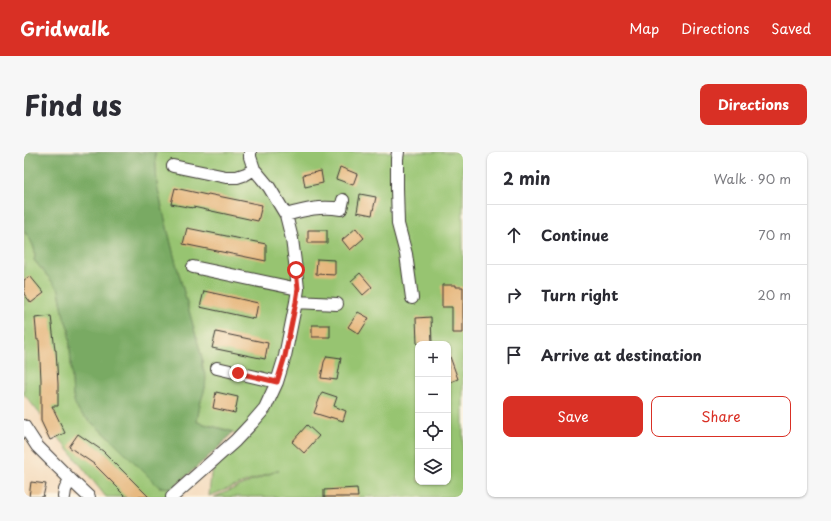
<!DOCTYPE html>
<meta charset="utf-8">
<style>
:root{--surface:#fff;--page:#f7f7f7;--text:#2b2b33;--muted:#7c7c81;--line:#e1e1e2;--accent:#d93025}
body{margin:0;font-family:"Playpen Sans",sans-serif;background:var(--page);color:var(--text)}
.controls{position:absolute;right:12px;bottom:12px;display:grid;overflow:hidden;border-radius:8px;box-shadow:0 1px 3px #0004}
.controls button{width:36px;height:36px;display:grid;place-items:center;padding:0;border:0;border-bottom:1px solid var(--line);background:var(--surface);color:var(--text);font:20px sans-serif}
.stop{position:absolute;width:12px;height:12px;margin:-9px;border:3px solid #d93025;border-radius:50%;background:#fff}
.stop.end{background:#d93025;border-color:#fff;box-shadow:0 1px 4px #0008}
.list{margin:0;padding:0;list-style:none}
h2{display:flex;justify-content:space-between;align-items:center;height:52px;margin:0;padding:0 16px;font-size:17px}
h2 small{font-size:13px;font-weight:400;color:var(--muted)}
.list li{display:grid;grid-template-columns:26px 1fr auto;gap:12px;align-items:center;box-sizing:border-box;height:60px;padding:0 16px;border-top:1px solid var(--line)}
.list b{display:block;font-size:15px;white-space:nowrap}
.list em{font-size:13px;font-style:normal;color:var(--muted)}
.actions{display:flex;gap:8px;padding:12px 16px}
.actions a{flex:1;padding:9px 0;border:1px solid var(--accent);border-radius:8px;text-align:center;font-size:14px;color:var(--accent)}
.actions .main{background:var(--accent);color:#fff}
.icon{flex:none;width:22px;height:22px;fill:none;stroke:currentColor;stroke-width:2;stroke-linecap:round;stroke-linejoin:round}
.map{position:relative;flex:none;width:439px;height:345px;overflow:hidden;border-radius:8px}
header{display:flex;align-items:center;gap:24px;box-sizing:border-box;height:56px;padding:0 20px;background:var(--accent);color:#fff}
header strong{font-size:19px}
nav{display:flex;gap:22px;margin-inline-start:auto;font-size:14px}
.intro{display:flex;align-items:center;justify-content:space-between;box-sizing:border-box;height:96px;padding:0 24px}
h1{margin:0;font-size:28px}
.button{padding:10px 18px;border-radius:8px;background:var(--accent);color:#fff;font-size:14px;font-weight:700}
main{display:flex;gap:24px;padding:0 24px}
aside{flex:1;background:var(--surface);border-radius:8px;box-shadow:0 1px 3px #0004}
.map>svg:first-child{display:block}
</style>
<header>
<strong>Gridwalk</strong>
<nav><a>Map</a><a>Directions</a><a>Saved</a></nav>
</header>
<div class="intro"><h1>Find us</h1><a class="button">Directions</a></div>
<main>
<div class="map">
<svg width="439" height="345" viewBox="0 0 439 345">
<rect width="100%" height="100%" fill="#fcf5e5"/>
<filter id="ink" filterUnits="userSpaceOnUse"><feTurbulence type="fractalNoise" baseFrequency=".025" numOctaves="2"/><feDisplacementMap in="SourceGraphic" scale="8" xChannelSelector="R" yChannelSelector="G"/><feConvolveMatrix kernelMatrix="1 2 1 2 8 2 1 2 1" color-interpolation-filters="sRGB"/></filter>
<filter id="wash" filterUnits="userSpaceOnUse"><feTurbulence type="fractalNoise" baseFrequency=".012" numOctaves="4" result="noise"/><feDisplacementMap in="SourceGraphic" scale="16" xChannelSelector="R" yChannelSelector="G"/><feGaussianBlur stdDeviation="0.9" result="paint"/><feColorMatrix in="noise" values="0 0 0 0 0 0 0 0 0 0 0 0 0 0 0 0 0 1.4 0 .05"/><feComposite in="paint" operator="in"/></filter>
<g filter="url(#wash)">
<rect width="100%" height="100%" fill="#f4dabc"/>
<path fill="#97c471" stroke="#5a7046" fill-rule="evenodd" d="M131 0H439V345H190L255 318 185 344 187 322 214 286 209 280 207 279 173 270 176 252 181 236 178 206 150 104 137 51 133 33ZM394 192H424V330H394Z
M0 79C6 86 14 99 10 108L35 138 40 165 45 178 49 245 55 260 86 286 135 335 149 336 144 345H82L0 242Z"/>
<path fill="#79aa63" stroke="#4a6340" d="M0 0H131L133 33 137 51 150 104 178 206V214L182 225 181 236 176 252 173 270 209 280 194 296 149 336 135 335 86 286 55 260 51 252 49 245 45 178 40 165 35 138 10 108C14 99 6 86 0 79Z"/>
<g id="blocks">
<path fill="#e6b77e" d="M316 15 333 22 329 33 312 27Z
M297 19 299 31 281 35 279 23Z
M151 36 183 43 184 42 238 53 234 69 169 55V56L147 52Z
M336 42 352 45 348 63 333 60Z
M163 76 242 92V109L159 92Z
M332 76 340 86 326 98 318 88Z
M284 78H303V91H284Z
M293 107 311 108V123L292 122Z
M336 121 348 135 339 143 327 129Z
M6 124 20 141 7 151 0 142V128Z
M418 133H432V135H439V181H428V155H418Z
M180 139 234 151 231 167 176 155Z
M334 160 345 166 335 182 324 175Z
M27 164 31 198H32L34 232V254H28L41 281 26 288 17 269V228L15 188H13L11 166Z
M407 165 408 192H393L392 166Z
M288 173H306V185H288Z
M192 180 244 191 241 207 188 196Z
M424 202H425L434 227 424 231Z
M303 204 317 206 313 228 297 226 300 210Z
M192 240 214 245 211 261 189 256Z
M298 240 313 245 310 254 322 259 319 269 306 265V266L290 261Z
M283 273 295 284 280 301 268 290Z
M54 282 79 299 125 345H102L95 338H96L70 312 45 295Z
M7 330 22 332 19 345H5Z
M333 336 334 345H300V338Z"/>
</g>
</g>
<g filter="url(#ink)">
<use href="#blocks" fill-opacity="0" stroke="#3c3834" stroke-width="1"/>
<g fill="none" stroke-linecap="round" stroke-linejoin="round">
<defs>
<path id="minor" d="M374 0 373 7V36L374 72 382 102 388 146
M149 14 202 25H213L222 22 230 17
M262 63C282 57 297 54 317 57L319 48
M169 115 274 137
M272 150 313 152
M193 216 253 230
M0 274 13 294 46 327 65 345
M40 345 41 338 46 327
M148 345 211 289 228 271 241 256 253 230 261 204 272 150 274 137 272 118 268 87 262 63 245 35 230 17 226 5V0"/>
</defs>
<use href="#minor" stroke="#3c3834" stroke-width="14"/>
<use href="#minor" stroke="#fff" stroke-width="12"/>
</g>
</g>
<g fill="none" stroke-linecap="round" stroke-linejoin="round" filter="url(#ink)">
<path stroke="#d93025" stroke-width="5" d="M214 221 253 230 261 204 272 150 274 137 272 118"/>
</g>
</svg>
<div class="controls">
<button>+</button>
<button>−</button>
<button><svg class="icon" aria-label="locate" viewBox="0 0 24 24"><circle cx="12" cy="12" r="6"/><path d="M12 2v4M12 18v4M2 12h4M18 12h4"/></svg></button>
<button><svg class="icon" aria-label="layers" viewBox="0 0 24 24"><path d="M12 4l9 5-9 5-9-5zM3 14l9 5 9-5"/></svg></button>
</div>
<div class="stop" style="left:272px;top:118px"></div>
<div class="stop end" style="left:214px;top:221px"></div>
</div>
<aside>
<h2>2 min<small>Walk · 90 m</small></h2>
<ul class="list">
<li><svg class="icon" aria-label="ahead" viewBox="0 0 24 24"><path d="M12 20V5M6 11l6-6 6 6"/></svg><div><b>Continue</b></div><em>70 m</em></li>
<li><svg class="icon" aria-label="right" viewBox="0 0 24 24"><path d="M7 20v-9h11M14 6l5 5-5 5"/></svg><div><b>Turn right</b></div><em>20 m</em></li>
<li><svg class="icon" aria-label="arrive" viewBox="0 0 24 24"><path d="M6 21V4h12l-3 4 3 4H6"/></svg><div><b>Arrive at destination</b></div></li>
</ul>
<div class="actions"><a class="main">Save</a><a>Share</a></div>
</aside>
</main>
